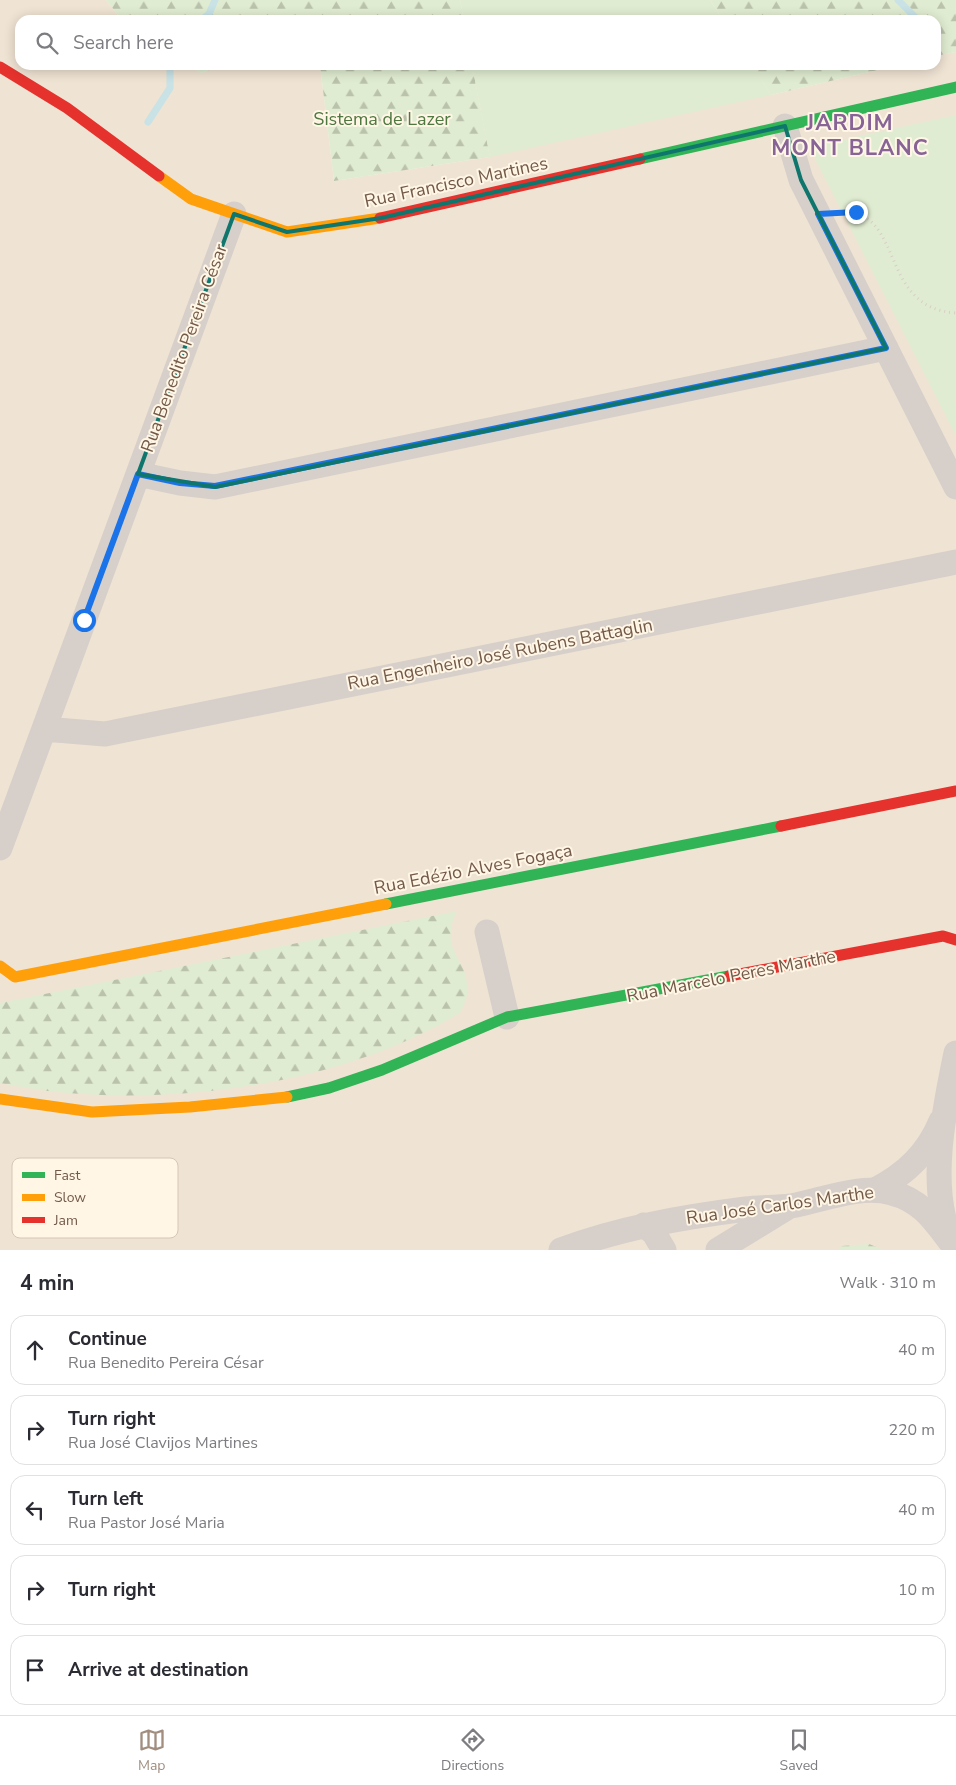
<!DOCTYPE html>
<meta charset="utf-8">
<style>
:root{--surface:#fff;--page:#f2f2f3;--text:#2b2b33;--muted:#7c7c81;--line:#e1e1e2;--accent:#a18e7f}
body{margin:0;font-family:"Nunito Sans",sans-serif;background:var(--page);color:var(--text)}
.stop{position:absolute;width:15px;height:15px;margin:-11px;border:4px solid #1a73e8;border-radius:50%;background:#fff}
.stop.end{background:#1a73e8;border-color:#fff;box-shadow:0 1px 5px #0008}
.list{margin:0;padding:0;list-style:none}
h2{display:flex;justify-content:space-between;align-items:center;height:65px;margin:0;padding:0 20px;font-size:21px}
h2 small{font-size:16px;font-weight:400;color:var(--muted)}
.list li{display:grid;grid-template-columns:32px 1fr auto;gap:15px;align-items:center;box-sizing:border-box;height:70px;margin:0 10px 10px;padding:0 10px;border:1px solid var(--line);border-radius:15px}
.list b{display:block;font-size:19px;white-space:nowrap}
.list p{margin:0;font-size:16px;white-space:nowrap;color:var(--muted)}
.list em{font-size:16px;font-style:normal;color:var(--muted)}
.icon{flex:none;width:28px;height:28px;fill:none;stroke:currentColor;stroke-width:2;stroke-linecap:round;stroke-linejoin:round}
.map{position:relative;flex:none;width:956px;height:1250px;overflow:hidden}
.search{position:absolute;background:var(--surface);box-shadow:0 2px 12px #0003;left:15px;right:15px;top:15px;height:55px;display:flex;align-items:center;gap:12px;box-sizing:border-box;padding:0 18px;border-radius:15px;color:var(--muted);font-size:19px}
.sheet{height:465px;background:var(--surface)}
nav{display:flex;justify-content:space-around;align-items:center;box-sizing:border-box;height:70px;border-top:1px solid var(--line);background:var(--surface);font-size:14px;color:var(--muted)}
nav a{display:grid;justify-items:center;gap:2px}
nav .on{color:var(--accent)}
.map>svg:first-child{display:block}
</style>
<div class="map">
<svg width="956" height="1250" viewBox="0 0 956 1250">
<defs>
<pattern id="forest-firs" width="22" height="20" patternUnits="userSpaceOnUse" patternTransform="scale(1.25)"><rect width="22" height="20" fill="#e0ecd1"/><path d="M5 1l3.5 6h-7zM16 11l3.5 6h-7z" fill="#bac2ac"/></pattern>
</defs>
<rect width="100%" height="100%" fill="#f6f0e6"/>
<path fill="#efe3d3" d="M0 0H106L122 20H20V65H189L201 73 224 65H320L334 181 490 157 472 65H751L771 95 899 65H936V56L956 52V1250H0Z"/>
<path fill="url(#forest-firs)" d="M106 0H460L464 20H122Z
M710 0H956V52L936 56V20H723Z
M189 65H224L201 73Z
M320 65H472L490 157 334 181Z
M751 65H899L771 95Z
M457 911C437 952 471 959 467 993 467 1000 463 1006 461 1012 339 1089 141 1113 0 1083V1003Z
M869 1244 884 1250H838L842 1246Z"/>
<path fill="#e0ecd1" d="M460 0H710L723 20H464Z
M472 65H751L771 95 490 157Z
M956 115V436L809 147Z"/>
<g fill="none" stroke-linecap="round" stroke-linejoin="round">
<path stroke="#c8e2e5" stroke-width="7" d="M898 0 918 20
M201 20 209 14 215 0
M148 122 170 88V65"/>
<path stroke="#d7cfc9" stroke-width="3" stroke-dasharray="1 4" stroke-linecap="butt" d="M844 211C905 214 879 308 956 313"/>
<path stroke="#d7cfc9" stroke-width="25" d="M785 126 801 180 956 487
M138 474 180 483 215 487 886 348
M44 729 105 734 956 562
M0 848 234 214
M487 932 507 1017
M875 1190C906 1174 928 1153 941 1121
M644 1225 654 1233 664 1250
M949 1234C928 1182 945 1107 956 1053
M561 1250C620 1228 683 1217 746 1209 761 1207 776 1208 791 1206 824 1200 860 1184 892 1193 924 1201 937 1225 956 1249
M718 1250 788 1207"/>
<path stroke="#30b455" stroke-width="11" d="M640 159 956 87
M386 904 781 826
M287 1097 329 1088 382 1070 507 1017 729 976"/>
<path stroke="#ff9f0a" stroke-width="11" d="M159 176 191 199 287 232 380 218
M0 966 15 977 386 904
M0 1099 92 1112 190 1107 287 1097"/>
<path stroke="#e5322d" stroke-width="11" d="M0 67 67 108 159 176
M380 218 640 159
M781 826 956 791
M729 976 943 936 956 940"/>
</g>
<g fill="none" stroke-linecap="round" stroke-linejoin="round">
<path stroke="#1a73e8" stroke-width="6" d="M84 620 138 474 180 483 215 486 886 348 818 214 856 212"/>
</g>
<path fill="none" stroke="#0f766e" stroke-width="4" stroke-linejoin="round" d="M785 126 801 180 886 348 215 487 138 474 234 214 287 232 381 218Z"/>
<g text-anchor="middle" stroke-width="4" stroke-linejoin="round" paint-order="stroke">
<g font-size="18" fill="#4e7840" stroke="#fff6e6">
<text x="382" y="125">Sistema de Lazer</text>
</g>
<g font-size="18" fill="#735948" stroke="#fff6e6">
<text transform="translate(456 182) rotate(-12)" y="6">Rua Francisco Martines</text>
<text transform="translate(184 348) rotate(-70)" y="6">Rua Benedito Pereira César</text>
<text transform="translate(500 654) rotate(-11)" y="6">Rua Engenheiro José Rubens Battaglin</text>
<text transform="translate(473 869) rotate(-11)" y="6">Rua Edézio Alves Fogaça</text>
<text transform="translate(731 976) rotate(-11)" y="6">Rua Marcelo Peres Marthe</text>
<text transform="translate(780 1205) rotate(-8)" y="6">Rua José Carlos Marthe</text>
</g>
<g font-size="22" font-weight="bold" letter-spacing="1" fill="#876396" stroke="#fff6e6">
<text x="850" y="130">JARDIM<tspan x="850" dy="25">MONT BLANC</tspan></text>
</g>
</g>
<rect x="12" y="1158" width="166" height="80" rx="8" fill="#fff6e6" stroke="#d5c7b7" stroke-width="1"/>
<rect x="22" y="1172" width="23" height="6" fill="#30b455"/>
<rect x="22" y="1194" width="23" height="7" fill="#ff9f0a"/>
<rect x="22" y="1217" width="23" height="6" fill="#e5322d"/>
<g font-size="14" fill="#735948">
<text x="54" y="1180">Fast</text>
<text x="54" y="1202">Slow</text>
<text x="54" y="1225">Jam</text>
</g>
</svg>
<div class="stop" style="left:84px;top:620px"></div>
<div class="stop end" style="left:856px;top:212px"></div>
<div class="search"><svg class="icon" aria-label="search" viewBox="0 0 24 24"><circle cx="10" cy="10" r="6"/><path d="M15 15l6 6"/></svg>Search here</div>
</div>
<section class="sheet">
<h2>4 min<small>Walk · 310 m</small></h2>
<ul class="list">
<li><svg class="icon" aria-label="ahead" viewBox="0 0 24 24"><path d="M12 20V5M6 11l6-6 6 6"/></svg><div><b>Continue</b><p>Rua Benedito Pereira César</p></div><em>40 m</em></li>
<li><svg class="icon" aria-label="right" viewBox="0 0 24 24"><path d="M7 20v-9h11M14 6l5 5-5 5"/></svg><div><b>Turn right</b><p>Rua José Clavijos Martines</p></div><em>220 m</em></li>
<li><svg class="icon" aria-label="left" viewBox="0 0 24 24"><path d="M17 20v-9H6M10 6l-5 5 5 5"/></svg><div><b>Turn left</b><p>Rua Pastor José Maria</p></div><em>40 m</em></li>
<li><svg class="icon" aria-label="right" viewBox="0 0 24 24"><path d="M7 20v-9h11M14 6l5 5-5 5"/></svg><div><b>Turn right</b></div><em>10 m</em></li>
<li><svg class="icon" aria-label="arrive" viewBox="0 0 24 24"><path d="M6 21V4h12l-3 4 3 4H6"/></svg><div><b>Arrive at destination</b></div></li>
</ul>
</section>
<nav>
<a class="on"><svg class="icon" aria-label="map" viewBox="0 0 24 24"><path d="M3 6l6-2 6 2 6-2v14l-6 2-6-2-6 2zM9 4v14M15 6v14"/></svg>Map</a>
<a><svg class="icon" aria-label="directions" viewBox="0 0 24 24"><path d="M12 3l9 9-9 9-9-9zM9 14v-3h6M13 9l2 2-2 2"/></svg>Directions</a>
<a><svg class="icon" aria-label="saved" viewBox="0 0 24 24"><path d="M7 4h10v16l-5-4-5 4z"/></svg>Saved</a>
</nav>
